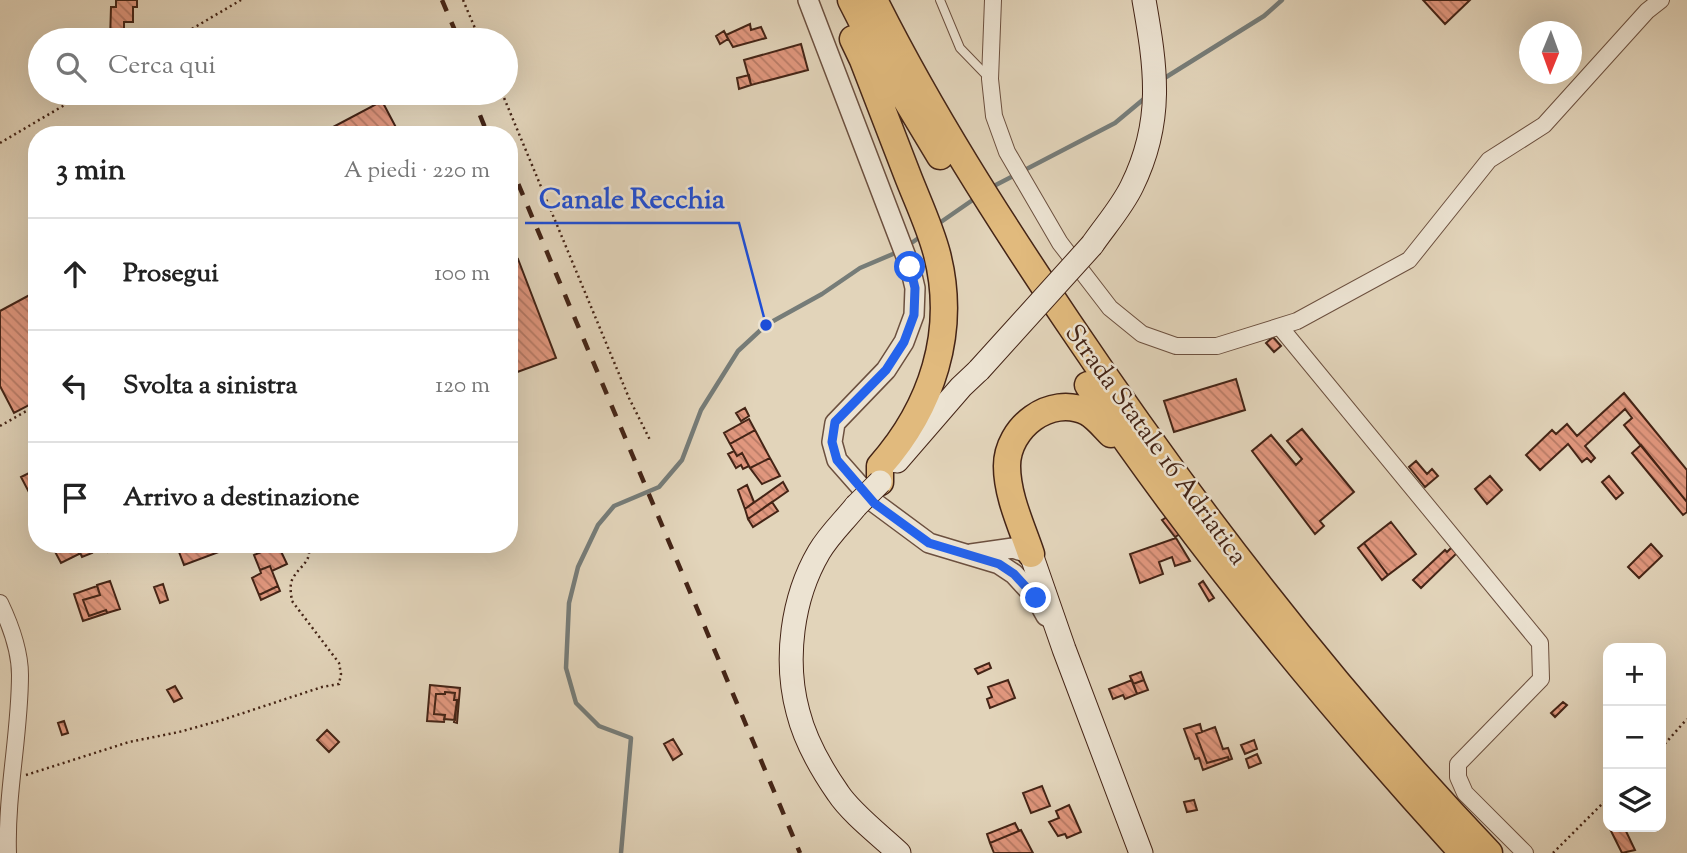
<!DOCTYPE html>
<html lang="it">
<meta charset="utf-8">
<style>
:root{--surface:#fff;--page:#f2f2f2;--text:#222;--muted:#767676;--line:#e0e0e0}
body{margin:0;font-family:"Sorts Mill Goudy",serif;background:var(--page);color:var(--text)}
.controls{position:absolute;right:21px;bottom:21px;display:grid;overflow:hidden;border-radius:14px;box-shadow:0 7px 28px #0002}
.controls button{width:63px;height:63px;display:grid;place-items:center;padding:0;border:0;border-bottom:2px solid var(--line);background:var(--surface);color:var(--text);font:35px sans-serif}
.compass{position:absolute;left:1519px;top:21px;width:63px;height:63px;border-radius:50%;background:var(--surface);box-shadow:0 7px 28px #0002;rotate:181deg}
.stop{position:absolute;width:21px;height:21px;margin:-16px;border:5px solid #2563eb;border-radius:50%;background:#fff}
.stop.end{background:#2563eb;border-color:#fff;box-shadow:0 2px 7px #0008}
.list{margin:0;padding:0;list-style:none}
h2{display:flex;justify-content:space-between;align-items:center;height:91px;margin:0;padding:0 28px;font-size:30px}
h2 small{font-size:23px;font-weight:400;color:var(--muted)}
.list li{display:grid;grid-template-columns:46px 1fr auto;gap:21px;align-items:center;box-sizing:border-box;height:112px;padding:0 28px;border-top:2px solid var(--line)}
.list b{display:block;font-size:26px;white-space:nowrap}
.list em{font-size:23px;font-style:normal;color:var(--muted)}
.icon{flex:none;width:38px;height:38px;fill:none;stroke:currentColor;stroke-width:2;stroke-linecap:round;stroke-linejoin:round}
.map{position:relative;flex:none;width:1687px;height:853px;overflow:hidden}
.search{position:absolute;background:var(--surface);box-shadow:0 7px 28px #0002;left:28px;top:28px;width:490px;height:77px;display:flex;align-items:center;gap:18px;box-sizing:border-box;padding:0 24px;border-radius:38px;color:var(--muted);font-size:26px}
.panel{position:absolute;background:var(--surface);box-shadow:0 7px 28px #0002;left:28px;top:126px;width:490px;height:427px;border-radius:28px}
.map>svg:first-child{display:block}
</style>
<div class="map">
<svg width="1687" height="853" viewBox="0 0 1687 853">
<defs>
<pattern id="building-back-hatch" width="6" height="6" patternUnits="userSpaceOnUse" patternTransform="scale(1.75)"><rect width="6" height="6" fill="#e1977e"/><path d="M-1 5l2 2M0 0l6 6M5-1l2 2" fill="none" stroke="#b87b66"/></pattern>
</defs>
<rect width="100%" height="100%" fill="#e2d4ba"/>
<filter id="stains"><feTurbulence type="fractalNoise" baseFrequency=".00286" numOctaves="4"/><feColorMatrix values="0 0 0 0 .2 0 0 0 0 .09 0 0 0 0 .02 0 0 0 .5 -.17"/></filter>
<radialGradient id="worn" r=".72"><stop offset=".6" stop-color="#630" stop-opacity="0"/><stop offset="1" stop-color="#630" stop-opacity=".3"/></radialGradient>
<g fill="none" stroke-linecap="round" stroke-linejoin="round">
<path stroke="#767c78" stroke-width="4.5" d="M1163 79 1264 16 1282 0
M990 188 1115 123 1145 98
M938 224 977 197
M907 246 923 235
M621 853 631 738 599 726 576 703 566 668 569 603 578 567 598 525 614 506 659 487 682 460 701 410 738 351 766 325 822 294 860 268 900 251"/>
</g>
<path fill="url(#building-back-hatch)" stroke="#442416" stroke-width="2" d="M116 0H137V7H133V22H124V40H110L111 7H116Z
M1423 0H1470L1445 24Z
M750 24 751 30 761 27 766 38 733 47 726 35Z
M724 31 728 39 720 44 716 36Z
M801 44 808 70 751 85 744 60Z
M749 75 751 85 739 89 737 78Z
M382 101 400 135H318Z
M518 259 556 358 509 375V262Z
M37 291V401L14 413 0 386V311Z
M1273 337 1281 346 1274 352 1266 343Z
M1236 379 1245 410 1174 432 1164 401Z
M1624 393 1687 470V502L1624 425 1632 418 1625 409 1585 446 1595 458 1591 462 1587 458 1582 462 1568 444 1540 470 1526 455 1552 430 1556 434 1567 424 1577 436Z
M745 408 749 416 741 421 736 413Z
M749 419 755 430 730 444 724 433Z
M1302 429 1354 492 1320 521 1324 526 1315 534 1252 451 1271 435 1296 465 1302 459 1287 441Z
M755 430 770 458 750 468 742 453 737 456 730 444Z
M1641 445 1687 502V512L1683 515 1632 453Z
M734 451 737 456 742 453 749 466 743 469 741 465 736 468 728 454Z
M770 458 780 476 762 484 750 468Z
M1416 461 1427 474 1432 469 1438 476 1425 487 1409 467Z
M37 469V496L32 498 21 477Z
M1490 476 1502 490 1487 504 1475 489Z
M1609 476 1623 493 1616 499 1602 482Z
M783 482 788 491 748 519 745 509Z
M747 485 754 502 745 509 738 490Z
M772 502 778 511 753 527 748 519Z
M1167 517 1180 534 1175 537 1162 520Z
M1391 522 1416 554 1388 575 1364 543Z
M1176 538 1190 561 1175 566 1172 557 1159 562 1163 574 1140 583 1130 554Z
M1364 543 1388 575 1382 580 1358 548Z
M51 544H73L79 554 61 563Z
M76 544H88L92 553 82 557Z
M104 544H124L108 552Z
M176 544H240L184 565Z
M1651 544 1662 556 1639 578 1628 567Z
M278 545 287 564 272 571 270 566 260 570 254 555Z
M1453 546 1458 552 1421 588 1413 580 1445 550 1447 552Z
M270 566 278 586 259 595 252 578 261 573 260 570Z
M110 581 120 609 107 613 106 610 89 616 83 600 100 595 97 585Z
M1203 581 1214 598 1209 601 1199 584Z
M163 584 168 600 160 603 154 587Z
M97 586 100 595 83 600 89 616 106 610 107 613 83 621 74 594Z
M278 586 280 591 261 600 259 595Z
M989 663 991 668 978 674 975 669Z
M1141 672 1144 680 1133 684 1130 676Z
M1008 680 1015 698 990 708 987 699 992 697 988 687Z
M1132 680 1137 694 1125 699 1123 695 1113 699 1109 689Z
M1144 680 1148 690 1137 694 1133 684Z
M430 685 460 688 457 723 454 722 457 700H454L455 693 445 692V694H436L434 714 445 715 444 722 427 721Z
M175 686 182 698 174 702 167 690Z
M445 692 455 693 454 700H457L455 720 444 719 445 715 434 714 436 694H445Z
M1563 702 1567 705 1555 717 1551 713Z
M64 721 68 733 62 735 58 723Z
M1200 724 1202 732 1196 734 1207 763 1228 757 1229 760 1203 770 1199 758 1195 759 1184 729Z
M1215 727 1223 749 1228 748 1232 759 1229 760 1228 757 1207 763 1196 734Z
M327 730 339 742 329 752 317 740Z
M673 739 682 754 673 760 664 744Z
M1254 740 1257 749 1245 754 1241 745Z
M1257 754 1261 763 1249 768 1246 759Z
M1042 786 1050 806 1031 813 1023 793Z
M1194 800 1197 810 1187 812 1184 802Z
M1069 805 1081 832 1067 838 1065 834 1058 836 1049 822 1059 818 1056 811Z
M1015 823 1019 831 990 843 987 834Z
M1609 827H1624L1635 850 1622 853Z
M1021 830 1033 853H994L990 843Z"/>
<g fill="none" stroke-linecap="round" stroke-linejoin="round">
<defs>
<path id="service" d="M940 0 960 48 990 79"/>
<path id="minor" d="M993 0 990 79 994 116 1007 152 1060 243 1110 308 1142 334 1176 346H1217L1297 321 1409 260 1489 160 1544 125 1647 11 1661 0
M1280 327 1540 643 1541 679 1458 764V777L1465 793 1525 853
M0 603C10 624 20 651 20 675 20 734 6 793 8 853"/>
<path id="tertiary" d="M808 0 910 267 915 288 914 315 904 342 886 370 835 423 832 442 837 460 875 503 929 543 999 564 1014 574 1036 598 1046 616
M971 554 1013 548 1031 554"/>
<path id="secondary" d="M1092 245C1105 226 1122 207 1132 186 1164 121 1156 68 1144 0
M897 461 961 387 979 370
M856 506C844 521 829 535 819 552 792 598 784 660 798 712 805 740 822 770 838 793 851 813 881 836 899 853
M1031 554 1064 649 1141 853"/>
<path id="trunk" d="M851 0 878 53 940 156
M874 0C930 112 998 218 1068 322 1194 509 1333 689 1489 853
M853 39 863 60C878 98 892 136 907 174 917 200 930 227 937 254 957 332 932 407 880 466V482
M1088 385C1200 551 1328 705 1463 853
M1031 554C1022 527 1007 496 1007 466 1007 428 1050 394 1087 412 1096 417 1104 427 1111 434"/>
</defs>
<use href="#service" stroke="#6c503f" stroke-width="10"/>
<use href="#minor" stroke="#6c503f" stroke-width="18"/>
<use href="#tertiary" stroke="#6c503f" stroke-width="22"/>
<use href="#secondary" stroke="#442416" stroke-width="25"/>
<use href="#trunk" stroke="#442416" stroke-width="29"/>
<path stroke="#442416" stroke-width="2.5" stroke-dasharray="2 3.5" stroke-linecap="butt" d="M463 0 480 40
M173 40 241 0
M502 93 629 398 650 440
M0 143 85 93
M509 257 514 256
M0 426 37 405
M1661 748 1687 719
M26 775 129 742 179 732 222 720 322 687 339 684 341 674 339 663 292 601C291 594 289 585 293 578 300 565 313 562 308 544
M1553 853 1608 798"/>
<use href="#service" stroke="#ece3d2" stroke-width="8"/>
<use href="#minor" stroke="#ece3d2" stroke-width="16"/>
<use href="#tertiary" stroke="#ece3d2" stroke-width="19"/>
<use href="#secondary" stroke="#ece3d2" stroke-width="23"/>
<use href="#trunk" stroke="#e1ba7d" stroke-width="26"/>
<path stroke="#442416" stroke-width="4.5" stroke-dasharray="12 12" stroke-linecap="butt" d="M442 0 459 40
M471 93 488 135
M509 162 800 853"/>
<defs>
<path id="secondary-bridge" d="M979 370 1092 245
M856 506 880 482"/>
</defs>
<use href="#secondary-bridge" stroke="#442416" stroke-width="25" stroke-linecap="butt"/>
<use href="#secondary-bridge" stroke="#ece3d2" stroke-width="23"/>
</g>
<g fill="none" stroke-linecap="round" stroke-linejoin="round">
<path stroke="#2563eb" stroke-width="9" d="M910 267 915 288 914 315 904 342 886 370 835 422 832 442 837 460 874 503 929 543 999 564 1014 574 1036 598"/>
</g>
<g text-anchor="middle" stroke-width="5" stroke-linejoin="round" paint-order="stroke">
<g font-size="26" fill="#442416" stroke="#ece3d2">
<text transform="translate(1157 444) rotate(54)" y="9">Strada Statale 16 Adriatica</text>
</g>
</g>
<path fill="none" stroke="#1d4ed8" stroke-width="2.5" d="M766 325L739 223H525"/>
<circle fill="#1d4ed8" stroke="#ece3d2" stroke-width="2.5" cx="766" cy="325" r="7"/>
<g font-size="28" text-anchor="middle" font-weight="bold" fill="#1d4ed8" stroke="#ece3d2" stroke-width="5" stroke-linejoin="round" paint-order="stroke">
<text x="632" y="208">Canale Recchia</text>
</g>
<rect width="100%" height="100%" filter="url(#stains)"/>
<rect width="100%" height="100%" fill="url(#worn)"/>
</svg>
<div class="controls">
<button>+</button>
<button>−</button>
<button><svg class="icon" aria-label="layers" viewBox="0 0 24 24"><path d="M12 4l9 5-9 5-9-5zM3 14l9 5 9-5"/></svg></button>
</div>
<svg class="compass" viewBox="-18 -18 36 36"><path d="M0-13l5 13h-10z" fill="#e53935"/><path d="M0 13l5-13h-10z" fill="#767676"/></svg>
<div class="stop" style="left:910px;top:267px"></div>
<div class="stop end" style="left:1036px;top:598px"></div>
<div class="search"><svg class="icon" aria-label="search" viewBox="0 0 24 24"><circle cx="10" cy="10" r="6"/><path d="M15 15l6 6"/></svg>Cerca qui</div>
<section class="panel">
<h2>3 min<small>A piedi · 220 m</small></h2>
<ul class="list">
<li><svg class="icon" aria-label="ahead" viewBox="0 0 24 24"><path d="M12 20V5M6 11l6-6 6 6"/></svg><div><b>Prosegui</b></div><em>100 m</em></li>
<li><svg class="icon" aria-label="left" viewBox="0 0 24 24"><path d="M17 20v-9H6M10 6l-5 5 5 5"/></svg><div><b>Svolta a sinistra</b></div><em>120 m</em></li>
<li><svg class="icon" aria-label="arrive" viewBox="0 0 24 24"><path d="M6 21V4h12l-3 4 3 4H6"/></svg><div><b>Arrivo a destinazione</b></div></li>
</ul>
</section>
</div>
